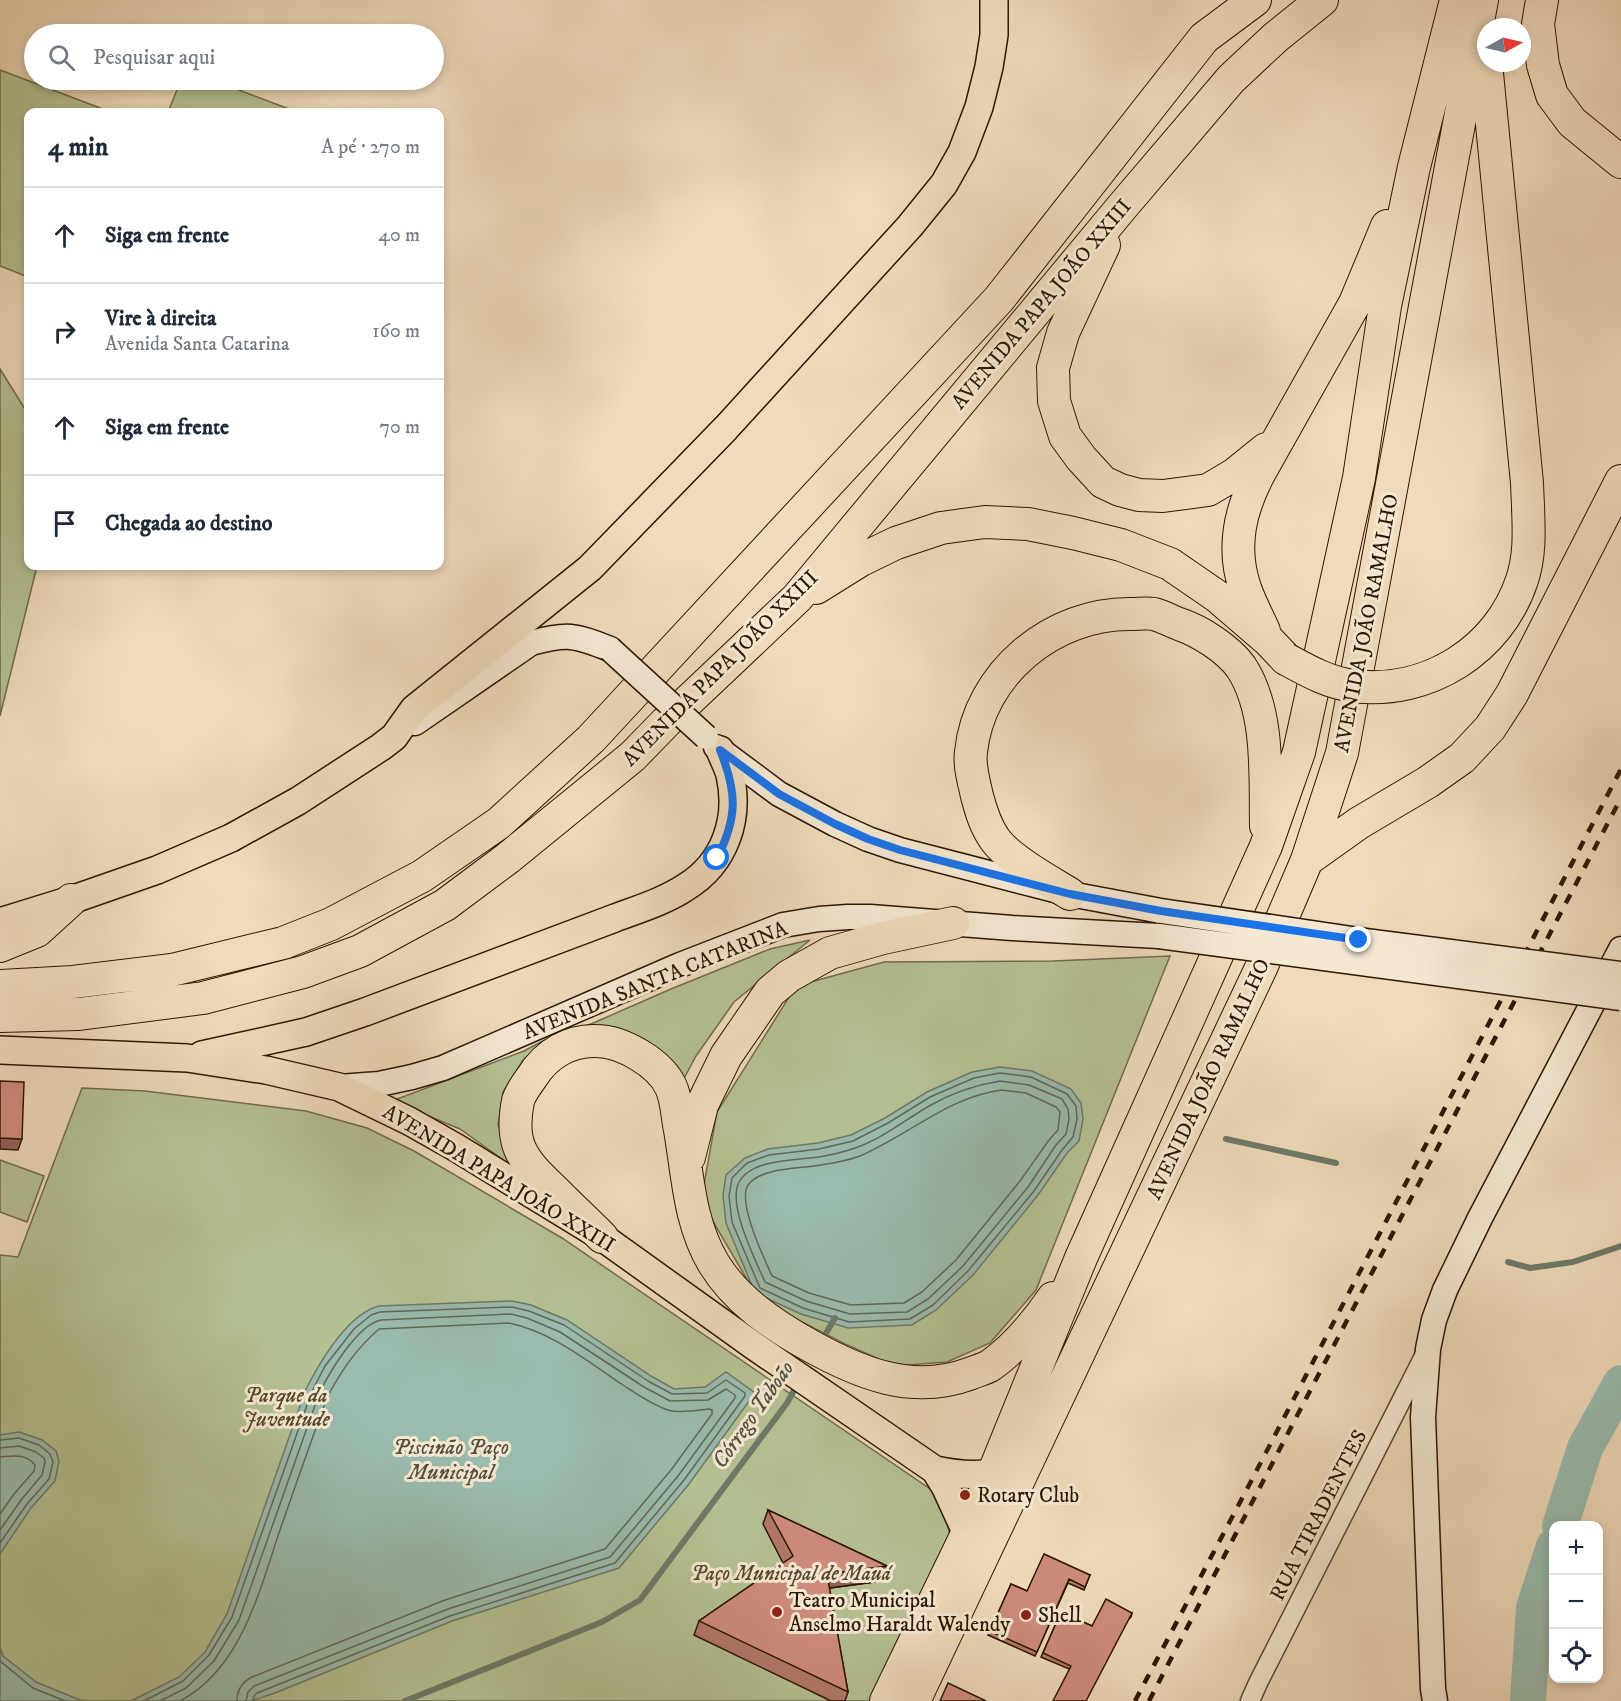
<!DOCTYPE html>
<html lang="pt">
<meta charset="utf-8">
<style>
:root{--surface:#fff;--page:#f2f2f3;--text:#1f2937;--muted:#747a83;--line:#e0e1e3}
body{margin:0;font-family:"IM FELL DW Pica",serif;background:var(--page);color:var(--text)}
.controls{position:absolute;right:18px;bottom:18px;display:grid;overflow:hidden;border-radius:12px;box-shadow:0 3px 9px #0003}
.controls button{width:54px;height:54px;display:grid;place-items:center;padding:0;border:0;border-bottom:2px solid var(--line);background:var(--surface);color:var(--text);font:30px sans-serif}
.compass{position:absolute;left:1477px;top:18px;width:54px;height:54px;border-radius:50%;background:var(--surface);box-shadow:0 3px 9px #0003;rotate:82deg}
.stop{position:absolute;width:18px;height:18px;margin:-14px;border:4px solid #1a73e8;border-radius:50%;background:#fff}
.stop.end{background:#1a73e8;border-color:#fff;box-shadow:0 2px 6px #0008}
.list{margin:0;padding:0;list-style:none}
h2{display:flex;justify-content:space-between;align-items:center;height:78px;margin:0;padding:0 24px;font-size:26px}
h2 small{font-size:20px;font-weight:400;color:var(--muted)}
.list li{display:grid;grid-template-columns:39px 1fr auto;gap:18px;align-items:center;box-sizing:border-box;height:96px;padding:0 24px;border-top:2px solid var(--line)}
.list b{display:block;font-size:22px;white-space:nowrap}
.list p{margin:0;font-size:20px;white-space:nowrap;color:var(--muted)}
.list em{font-size:20px;font-style:normal;color:var(--muted)}
.icon{flex:none;width:33px;height:33px;fill:none;stroke:currentColor;stroke-width:2;stroke-linecap:round;stroke-linejoin:round}
.map{position:relative;flex:none;width:1621px;height:1701px;overflow:hidden}
.search{position:absolute;background:var(--surface);box-shadow:0 3px 9px #0003;left:24px;top:24px;width:420px;height:66px;display:flex;align-items:center;gap:15px;box-sizing:border-box;padding:0 21px;border-radius:33px;color:var(--muted);font-size:22px}
.panel{position:absolute;background:var(--surface);box-shadow:0 3px 9px #0003;left:24px;top:108px;width:420px;height:462px;border-radius:12px}
.map>svg:first-child{display:block}
</style>
<div class="map">
<svg width="1621" height="1701" viewBox="0 0 1621 1701">
<rect width="100%" height="100%" fill="#efdbbb"/>
<filter id="stains"><feTurbulence type="fractalNoise" baseFrequency=".00333" numOctaves="4"/><feColorMatrix values="0 0 0 0 .2 0 0 0 0 .09 0 0 0 0 .02 0 0 0 .5 -.17"/></filter>
<radialGradient id="worn" r=".72"><stop offset=".6" stop-color="#630" stop-opacity="0"/><stop offset="1" stop-color="#630" stop-opacity=".3"/></radialGradient>
<path fill="#b5c193" stroke="#706c4a" stroke-width="1.5" d="M0 70 108 111 28 112V277L0 266Z
M181 80H212L297 112H168Z
M0 369 28 414V566H37L0 716Z
M810 940 734 1002 696 1056 680 1086 652 1050 537 1048 523 1060 503 1092 498 1125 515 1172 499 1157 460 1129 392 1101 524 1051 556 1034 591 1024 671 989 770 949Z
M1170 956 1036 1290 990 1343 947 1362 895 1366 845 1344 759 1300 701 1201 717 1112 796 986 884 962 1053 961Z
M82 1088 145 1091 306 1111 367 1128 414 1151 562 1238 942 1497 950 1536 870 1701H0V1255L18 1257Z
M0 1160 44 1176 27 1222 0 1212Z"/>
<path fill="#9abbae" stroke="#6e7968" stroke-width="1.5" d="M1000 1067 1032 1071 1071 1089 1081 1103 1083 1119 1079 1141 1067 1153 1038 1195 973 1275 936 1310 912 1325 848 1328 801 1314 755 1293 726 1223 723 1195 726 1175 745 1158 768 1149 818 1143 851 1135 885 1118 927 1092 972 1072Z
M512 1301 531 1305 567 1320 651 1376 674 1389 705 1387 726 1372 755 1393 689 1484 619 1568 452 1621 275 1693 251 1701H131L179 1677 205 1652 227 1614 306 1389C320 1362 348 1314 379 1306Z
M19 1432 42 1440 56 1451 59 1461 55 1481 31 1508 0 1554V1435Z
M0 1647 3 1656 36 1682 80 1700 87 1701H0Z"/>
<g fill="none" stroke-linecap="round" stroke-linejoin="round">
<path stroke="#626857" stroke-width="1.5" d="M1000 1073 1031 1077 1067 1094 1076 1106 1077 1119 1073 1137 1062 1150 1034 1191 968 1271 933 1305 910 1319 849 1322 803 1308 760 1288 732 1222 729 1196 732 1178 747 1163 769 1155 819 1149 853 1141 888 1123 930 1097 974 1078Z
M1000 1081 1029 1085 1062 1099 1068 1109 1069 1119 1066 1134 1056 1145 1028 1187 963 1266 928 1299 907 1312 850 1314 806 1301 765 1282C756 1261 727 1205 739 1182 751 1159 797 1160 819 1157 831 1155 844 1152 855 1148 882 1139 906 1119 931 1105 952 1093 976 1085 1000 1081Z
M1001 1090 1026 1093 1056 1107 1060 1112 1058 1130 1049 1140 1020 1181 956 1260 922 1292 904 1303 851 1305 809 1293 772 1276C764 1258 737 1202 748 1185 761 1167 801 1169 821 1165 833 1163 846 1161 857 1157 866 1154 874 1149 882 1145 922 1124 954 1097 1001 1090Z
M0 1440 19 1438 39 1445 50 1454 53 1462 49 1479 27 1504 0 1543
M0 1448 19 1446 36 1452 44 1458 45 1462 42 1475 21 1500 0 1530
M0 1457C13 1456 26 1453 35 1465L34 1471 14 1494 0 1514
M0 1661 33 1688 65 1701
M144 1701 183 1681 209 1655 232 1617 312 1391 325 1366 354 1329 371 1315 380 1312 512 1307 529 1311 564 1325 648 1381 672 1394 707 1393 726 1380 745 1393V1396L684 1480 615 1563 450 1616 257 1693 254 1696 253 1701
M160 1701 186 1688 214 1661 239 1620 319 1394C329 1373 357 1325 381 1320L511 1314 527 1318 560 1332 644 1387 670 1401 708 1400 726 1389 735 1395V1398L678 1476 610 1557 448 1609 254 1686 248 1692 246 1701
M180 1701C242 1669 260 1588 281 1527 296 1484 311 1441 327 1398 340 1372 357 1348 379 1329L509 1323C552 1332 587 1361 623 1385 637 1394 652 1405 668 1410 680 1414 697 1410 709 1409L712 1410V1414L671 1470 605 1549 445 1600 252 1677C242 1682 237 1690 237 1701"/>
<path stroke="#6e7968" stroke-width="6" d="M1226 1139 1336 1163
M1508 1262 1530 1268 1573 1262 1621 1246
M822 1340 835 1318
M405 1701 602 1622 640 1600 787 1403 798 1383"/>
<path stroke="#9abbae" stroke-width="36" d="M1560 1526 1585 1448 1621 1383
M1528 1701 1534 1608 1554 1546"/>
<defs>
<path id="street" d="M1250 1701 1258 1683 1424 1356"/>
<path id="secondary" d="M415 723 531 643C567 633 575 635 610 649
M716 747 779 794 835 824 868 839 900 850 1070 894 1161 911
M339 1087 379 1084 412 1077 443 1068 680 965 783 925 819 919 848 917H870L1012 928 1159 936
M1435 1701 1433 1689 1423 1417 1428 1349 1434 1320 1445 1290 1480 1218 1621 949"/>
<path id="primary" d="M0 922 71 900 157 870 231 838 298 801 381 747 394 737 414 709 590 568 726 428 910 226 944 184 962 152 979 107 989 67 994 35V0
M0 1050 187 1058 266 1070 339 1087 409 1121 455 1147 602 1237 757 1348 935 1470C962 1476 986 1477 1012 1469
M202 1055 306 1032 365 1012 615 918C639 909 665 901 686 887 725 863 740 819 730 775 728 767 723 758 720 750
M935 1470 945 1486 967 1534"/>
<path id="highway" d="M1542 0 1538 24 1543 65 1552 95 1572 122 1621 162
M1486 63 1527 483 1528 507
M1104 245 1063 333 1053 368 1054 401 1065 436 1081 458 1103 482 1120 490 1139 495 1163 496 1208 490 1235 474 1266 449
M816 588 861 560 896 543 941 528 985 522 1028 524 1073 533 1121 545 1170 564 1218 597 1268 640 1286 659
M1264 631C1258 617 1250 603 1245 588 1231 547 1240 509 1260 472L1355 303 1387 226
M1307 860 1359 823 1428 782 1462 758 1490 728 1512 694 1621 481
M1070 894C1049 881 1007 858 994 838 985 825 981 811 977 796 974 782 969 766 971 752 979 673 1053 613 1131 614 1138 614 1146 613 1154 614 1162 616 1171 621 1179 624 1200 631 1228 649 1241 667 1270 711 1265 776 1266 826
M0 946 37 931 71 900
M0 986 73 982 172 970 283 943 331 924 422 876 499 823 591 739 999 299 1204 38 1255 0
M0 1016 79 1014 203 998 303 972 360 951 445 905 508 858 633 756 666 722 797 598 1122 207 1231 79 1276 37 1322 0
M689 1157 702 1105 726 1056 770 992 789 976 830 953 883 938 953 923
M602 1237C587 1222 572 1208 557 1193 544 1180 528 1167 520 1149 514 1135 515 1116 518 1101 520 1093 527 1084 532 1077 546 1054 570 1040 596 1041 622 1041 660 1063 671 1087 677 1100 677 1116 680 1130 688 1176 689 1223 714 1264 736 1300 773 1325 809 1345 859 1373 912 1395 969 1374 976 1371 985 1369 991 1365 1016 1347 1036 1323 1053 1298
M886 1701 967 1534 993 1474 1081 1258 1266 846 1299 752 1359 478 1385 306 1414 167 1456 0
M914 1701 1261 968 1307 860 1342 753 1482 0"/>
</defs>
<use href="#street" stroke="#5c472f" stroke-width="21"/>
<use href="#secondary" stroke="#2b1600" stroke-width="27"/>
<use href="#primary" stroke="#2b1600" stroke-width="30"/>
<use href="#highway" stroke="#2b1600" stroke-width="34"/>
<use href="#street" stroke="#f5e8d3" stroke-width="18"/>
<use href="#secondary" stroke="#f5e8d3" stroke-width="24"/>
<use href="#primary" stroke="#efdbbb" stroke-width="27"/>
<use href="#highway" stroke="#efdbbb" stroke-width="32"/>
<path stroke="#2b1600" stroke-width="4.5" stroke-dasharray="10 10" stroke-linecap="butt" d="M1135 1701 1247 1489 1621 769
M1149 1701 1300 1410 1621 798"/>
<defs>
<path id="secondary-bridge" d="M610 649 706 737
M1161 911 1359 940 1621 974
M1159 936 1621 998"/>
<path id="highway-bridge" d="M1286 659C1308 671 1329 683 1354 686 1428 695 1499 650 1522 580 1530 556 1529 532 1528 507"/>
</defs>
<use href="#secondary-bridge" stroke="#2b1600" stroke-width="27" stroke-linecap="butt"/>
<use href="#highway-bridge" stroke="#2b1600" stroke-width="34" stroke-linecap="butt"/>
<use href="#secondary-bridge" stroke="#f5e8d3" stroke-width="24"/>
<use href="#highway-bridge" stroke="#efdbbb" stroke-width="32"/>
</g>
<path fill="#b2786c" stroke="#2b1600" stroke-width="1.5" d="M768 1510 887 1566 882 1581 829 1588 848 1692 845 1701H831L694 1635 699 1621 783 1563 763 1524Z
M1090 1575 1084 1590 1068 1583 1035 1656 988 1635 1011 1584 1027 1591Z
M1061 1612 1092 1626 1132 1613 1131 1617 1069 1669 1041 1657Z"/>
<path fill="#916258" stroke="#2b1600" stroke-width="1.5" d="M0 1138 22 1139 18 1150 0 1149Z
M887 1566 882 1581 822 1589 827 1574Z"/>
<path fill="#cf8c7d" stroke="#2b1600" stroke-width="1.5" d="M0 1081 24 1082 22 1139 0 1138Z
M768 1510 887 1566 827 1574 848 1692 699 1621 793 1556Z
M1044 1554 1090 1575 1085 1587 1069 1579 1037 1652 990 1631 1011 1584 1027 1591Z
M1106 1599 1132 1613 1086 1701H1053L1071 1666 1043 1653 1061 1612 1092 1626Z
M948 1683 986 1701H940Z"/>
<g fill="none" stroke-linecap="round" stroke-linejoin="round">
<path stroke="#1a73e8" stroke-width="8" d="M717 858C738 817 737 792 720 750L779 794 835 824 868 839 900 850 1070 894 1161 911 1359 940"/>
</g>
<g fill="#8f2418" stroke="#f5e8d3" stroke-width="2">
<circle cx="965" cy="1495" r="6"/>
<circle cx="777" cy="1612" r="6"/>
<circle cx="1026" cy="1615" r="6"/>
</g>
<g text-anchor="middle" stroke-width="6" stroke-linejoin="round" paint-order="stroke">
<g font-size="21" fill="#2b1600" stroke="#f5e8d3">
<text transform="translate(1041 304) rotate(-50)" y="7">AVENIDA PAPA JOÃO XXIII</text>
<text transform="translate(1366 623) rotate(-79)" y="7">AVENIDA JOÃO RAMALHO</text>
<text transform="translate(720 668) rotate(-45)" y="7">AVENIDA PAPA JOÃO XXIII</text>
<text transform="translate(655 980) rotate(-22)" y="7">AVENIDA SANTA CATARINA</text>
<text transform="translate(1208 1079) rotate(-65)" y="7">AVENIDA JOÃO RAMALHO</text>
<text transform="translate(499 1178) rotate(31)" y="7">AVENIDA PAPA JOÃO XXIII</text>
<text transform="translate(1318 1515) rotate(-63)" y="7">RUA TIRADENTES</text>
</g>
<g font-size="21" font-style="italic" fill="#54492c" stroke="#f5e8d3">
<text x="286" y="1402">Parque da<tspan x="286" dy="24">Juventude</tspan></text>
<text x="791" y="1580">Paço Municipal de Mauá</text>
</g>
<g font-size="21" fill="#2b1600" stroke="#f5e8d3" text-anchor="start">
<text x="977" y="1502">Rotary Club</text>
<text x="789" y="1607">Teatro Municipal<tspan x="789" dy="24">Anselmo Haraldt Walendy</tspan></text>
<text x="1038" y="1622">Shell</text>
</g>
<g font-size="22" font-style="italic" fill="#52503d" stroke="#f5e8d3">
<text transform="translate(752 1414) rotate(-55)" y="8">Córrego Taboão</text>
<text x="451" y="1454">Piscinão Paço<tspan x="451" dy="25">Municipal</tspan></text>
</g>
</g>
<rect width="100%" height="100%" filter="url(#stains)"/>
<rect width="100%" height="100%" fill="url(#worn)"/>
</svg>
<div class="controls">
<button>+</button>
<button>−</button>
<button><svg class="icon" aria-label="locate" viewBox="0 0 24 24"><circle cx="12" cy="12" r="6"/><path d="M12 2v4M12 18v4M2 12h4M18 12h4"/></svg></button>
</div>
<svg class="compass" viewBox="-18 -18 36 36"><path d="M0-13l5 13h-10z" fill="#e53935"/><path d="M0 13l5-13h-10z" fill="#747a83"/></svg>
<div class="stop" style="left:717px;top:858px"></div>
<div class="stop end" style="left:1359px;top:940px"></div>
<div class="search"><svg class="icon" aria-label="search" viewBox="0 0 24 24"><circle cx="10" cy="10" r="6"/><path d="M15 15l6 6"/></svg>Pesquisar aqui</div>
<section class="panel">
<h2>4 min<small>A pé · 270 m</small></h2>
<ul class="list">
<li><svg class="icon" aria-label="ahead" viewBox="0 0 24 24"><path d="M12 20V5M6 11l6-6 6 6"/></svg><div><b>Siga em frente</b></div><em>40 m</em></li>
<li><svg class="icon" aria-label="right" viewBox="0 0 24 24"><path d="M7 20v-9h11M14 6l5 5-5 5"/></svg><div><b>Vire à direita</b><p>Avenida Santa Catarina</p></div><em>160 m</em></li>
<li><svg class="icon" aria-label="ahead" viewBox="0 0 24 24"><path d="M12 20V5M6 11l6-6 6 6"/></svg><div><b>Siga em frente</b></div><em>70 m</em></li>
<li><svg class="icon" aria-label="arrive" viewBox="0 0 24 24"><path d="M6 21V4h12l-3 4 3 4H6"/></svg><div><b>Chegada ao destino</b></div></li>
</ul>
</section>
</div>
